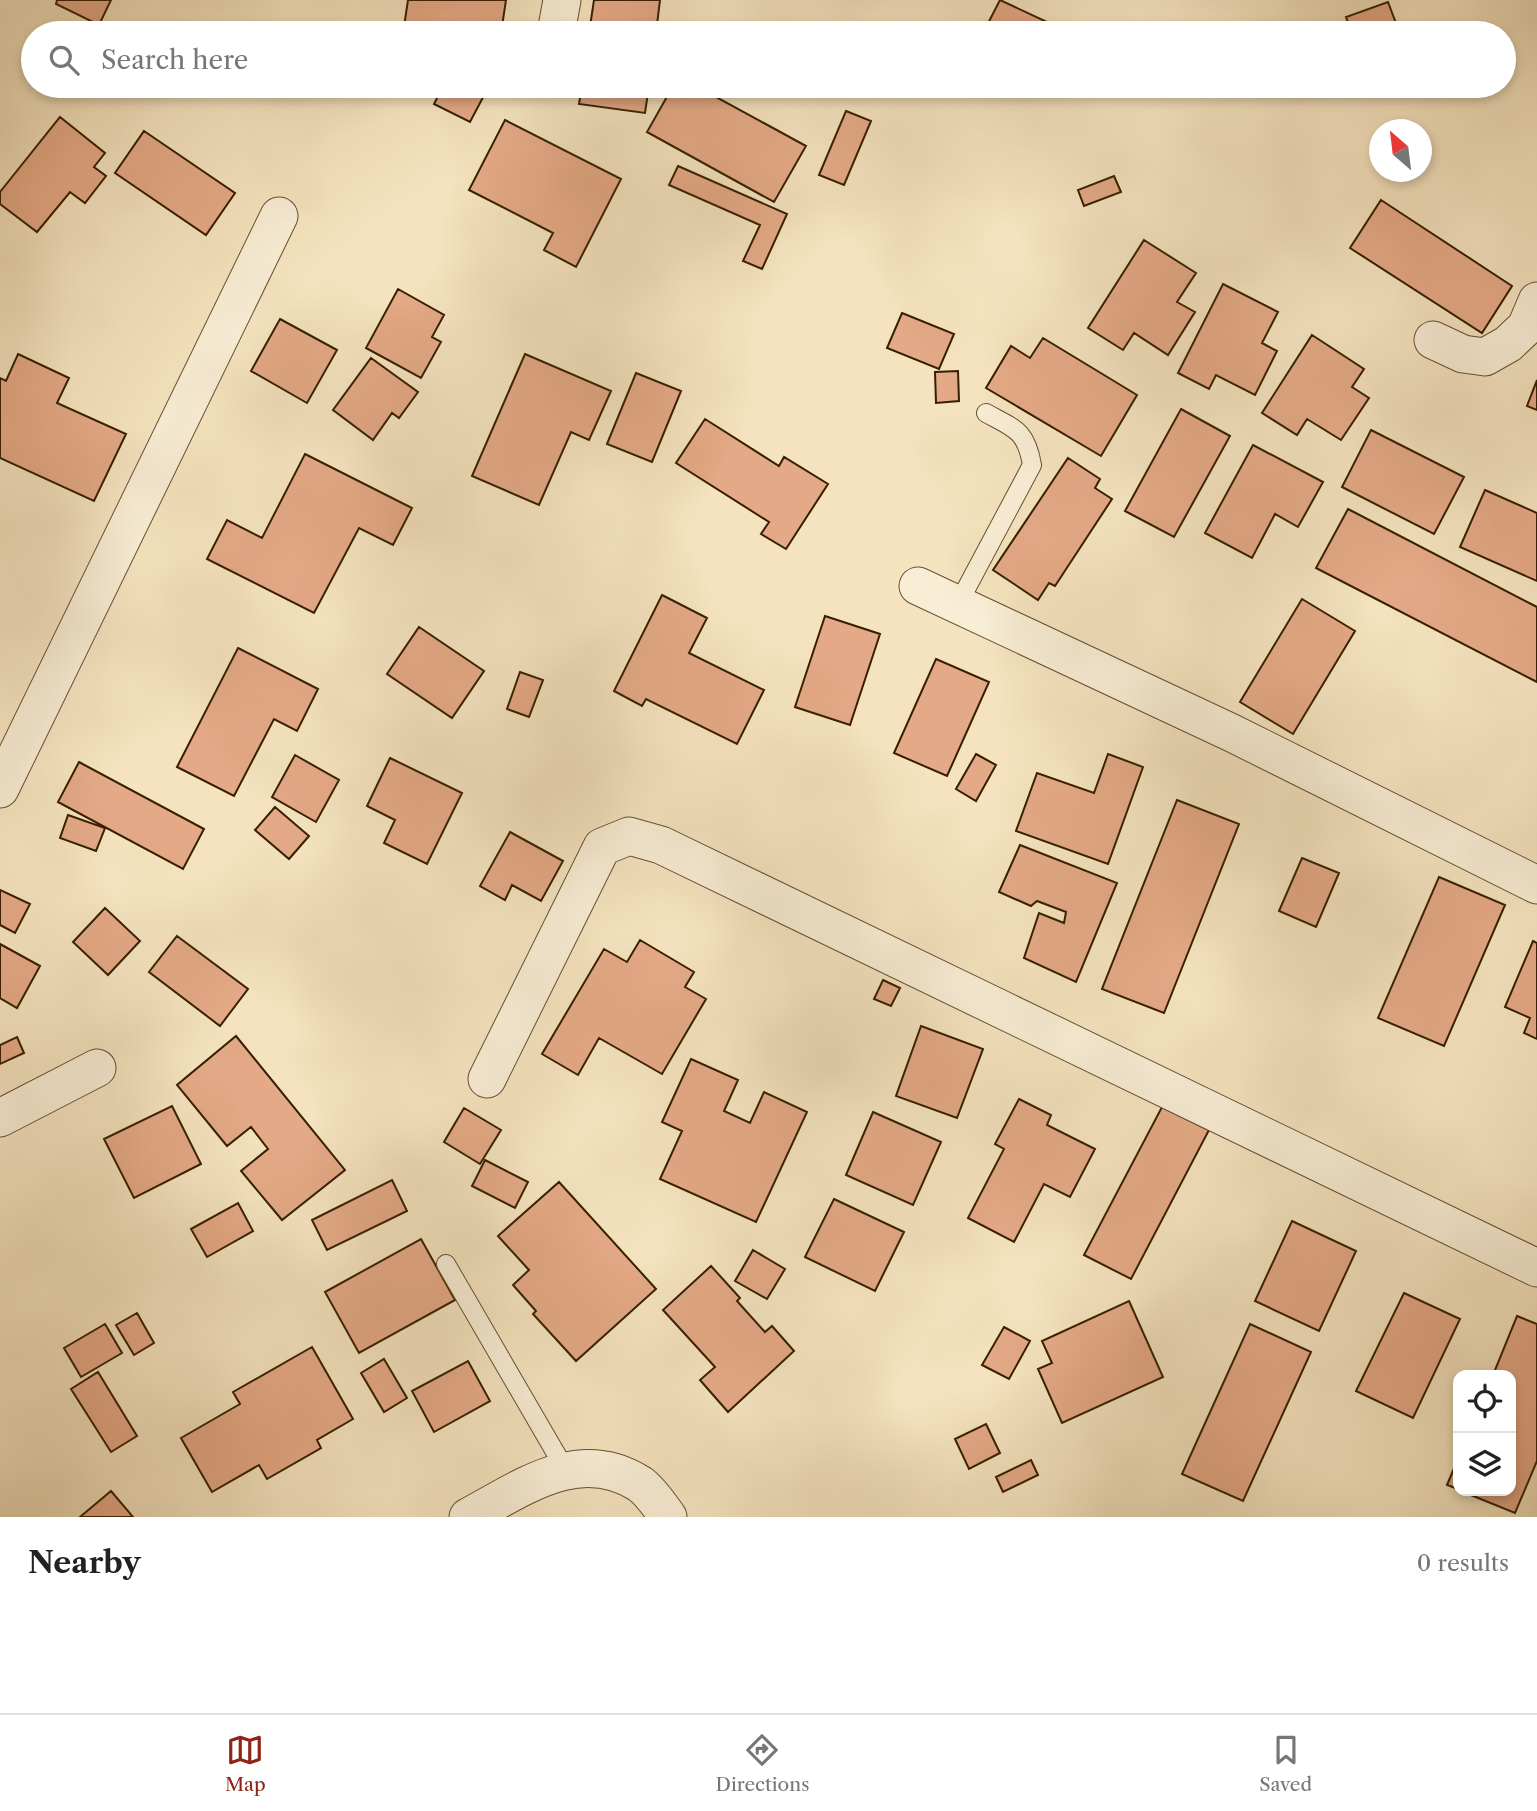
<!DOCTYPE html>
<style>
:root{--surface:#fff;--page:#f6f6f6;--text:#222;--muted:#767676;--line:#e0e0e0;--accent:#8f2418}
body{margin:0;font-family:"Libre Caslon Text",serif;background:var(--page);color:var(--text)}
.controls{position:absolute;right:21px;bottom:21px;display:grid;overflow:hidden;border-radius:14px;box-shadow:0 4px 10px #0003}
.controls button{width:63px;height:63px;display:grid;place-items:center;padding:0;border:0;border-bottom:2px solid var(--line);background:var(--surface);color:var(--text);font:35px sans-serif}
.compass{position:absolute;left:1369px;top:119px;width:63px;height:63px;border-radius:50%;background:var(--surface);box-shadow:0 4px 10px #0003;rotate:332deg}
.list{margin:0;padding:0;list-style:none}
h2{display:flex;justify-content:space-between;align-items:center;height:91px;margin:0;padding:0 28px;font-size:30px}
h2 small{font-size:23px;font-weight:400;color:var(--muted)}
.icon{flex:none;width:38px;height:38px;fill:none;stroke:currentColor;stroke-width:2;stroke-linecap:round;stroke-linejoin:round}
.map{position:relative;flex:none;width:1537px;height:1517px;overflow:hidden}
.search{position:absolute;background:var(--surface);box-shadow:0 4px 10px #0003;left:21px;right:21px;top:21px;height:77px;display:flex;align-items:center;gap:18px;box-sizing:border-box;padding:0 24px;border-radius:38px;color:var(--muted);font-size:26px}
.sheet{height:196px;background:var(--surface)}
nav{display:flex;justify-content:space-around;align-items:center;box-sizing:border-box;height:98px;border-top:2px solid var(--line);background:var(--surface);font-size:19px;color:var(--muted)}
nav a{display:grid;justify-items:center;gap:4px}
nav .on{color:var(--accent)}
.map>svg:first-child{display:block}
</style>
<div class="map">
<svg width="1537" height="1517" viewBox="0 0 1537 1517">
<rect width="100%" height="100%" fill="#f4e3be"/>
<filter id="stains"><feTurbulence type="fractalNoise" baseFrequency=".00286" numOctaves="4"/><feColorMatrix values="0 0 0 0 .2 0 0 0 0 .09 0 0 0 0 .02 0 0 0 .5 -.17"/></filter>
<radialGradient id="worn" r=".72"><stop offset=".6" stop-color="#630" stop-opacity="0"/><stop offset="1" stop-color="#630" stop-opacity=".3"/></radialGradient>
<path fill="#e4a986" stroke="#361f00" stroke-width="2" d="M57 0H111L99 25 56 4Z
M408 0H506L501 33H403Z
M594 0H660L656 33H589Z
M1000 0 1047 22 1042 33H983Z
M1388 2 1397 26 1376 33H1352L1346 17Z
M443 86H489L470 122 434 104Z
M582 86H649L645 113 579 104Z
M673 86H696L806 146 774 202 647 132Z
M846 111 871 121 844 185 819 175Z
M60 117 105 153 94 167 106 176 85 203 70 192 37 232 0 204V192Z
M505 120 621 179 576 267 544 250 553 233 469 190Z
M144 131 235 193 206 235 115 173Z
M678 166 787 214 762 269 743 261 760 225 669 185Z
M1114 176 1121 192 1084 206 1078 190Z
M1381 200 1512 286 1482 333 1350 248Z
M1144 240 1196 273 1177 302 1195 312 1168 355 1134 333 1123 350 1088 328Z
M1223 284 1278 312 1262 343 1277 351 1255 395 1216 375 1209 389 1178 373Z
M398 289 444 315 432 337 441 342 421 378 366 348Z
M902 313 954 334 939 369 887 348Z
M280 319 337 350 307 403 251 371Z
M1312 335 1364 369 1352 387 1369 398 1341 440 1307 419 1297 435 1262 413Z
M1043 338 1137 395 1101 456 986 388 1011 346 1030 358Z
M18 354 69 378 57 403 126 434 94 501 0 458V378L6 381Z
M525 354 611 391 589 440 571 432 539 505 472 476Z
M371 358 418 392 399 418 392 413 373 440 333 410Z
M958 371 959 401 936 403 935 372Z
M636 373 681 391 652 462 607 444Z
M1537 380V410L1527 406Z
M1181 409 1230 436 1174 537 1125 511Z
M705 419 779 466 784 457 828 484 786 549 761 534 769 522 676 463Z
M1371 430 1464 477 1434 534 1342 487Z
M1253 445 1323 482 1298 527 1275 514 1252 558 1205 533Z
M305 454 412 508 393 545 359 528 314 613 207 559 227 520 262 538Z
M1068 458 1100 479 1095 488 1112 499 1055 586 1049 583 1038 600 993 570Z
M1485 490 1537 513V581L1460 547Z
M1348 509 1537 607V682L1316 568Z
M662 595 707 618 689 653 764 690 737 744 646 699 642 706 614 691Z
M1302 599 1355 631 1293 734 1240 702Z
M825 616 880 634 850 725 795 707Z
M419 627 484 671 452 718 387 674Z
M238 648 318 689 297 731 274 719 234 796 177 767Z
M936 659 989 682 947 776 894 753Z
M520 672 543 680 529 717 507 709Z
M976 754 996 765 976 801 956 789Z
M1108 754 1143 767 1108 864 1016 831 1037 773 1094 793Z
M295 755 339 780 316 822 272 797Z
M390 758 462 793 427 864 384 843 395 820 367 806Z
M79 762 204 829 183 869 58 802Z
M1177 800 1239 824 1164 1013 1102 989Z
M275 807 309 836 289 859 255 830Z
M68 815 105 828 96 851 60 838Z
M510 832 563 861 541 901 512 885 505 900 480 886Z
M1020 845 1117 883 1076 982 1024 958 1039 913 1064 923 1066 912 1037 901 1031 906 999 892Z
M1302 858 1339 873 1316 927 1279 911Z
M1439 877 1505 905 1444 1046 1378 1018Z
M0 890 30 904 15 933 0 925Z
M105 908 140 941 108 975 73 942Z
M177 936 248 989 220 1026 149 972Z
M640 940 694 972 685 987 706 999 662 1074 599 1038 578 1075 542 1054 604 949 627 962Z
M1533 941 1537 943V1039L1524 1033 1530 1018 1505 1007Z
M0 944 40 966 17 1008 0 998Z
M883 980 900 988 891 1006 874 999Z
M921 1026 983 1049 957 1118 896 1096Z
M236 1036 345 1170 282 1220 241 1171 268 1149 251 1127 227 1146 177 1085Z
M17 1037 24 1053 0 1064V1045Z
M691 1059 738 1080 724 1111 750 1123 764 1092 807 1112 756 1222 660 1179 682 1131 662 1122Z
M1019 1099 1051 1115 1047 1125 1095 1149 1070 1197 1044 1184 1014 1242 968 1218 1004 1149 995 1144Z
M172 1106 201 1164 134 1198 104 1139Z
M1162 1107 1209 1130 1131 1279 1084 1255Z
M464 1108 501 1130 480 1164 444 1142Z
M873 1112 941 1142 913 1205 846 1175Z
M485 1160 528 1182 515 1208 472 1186Z
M392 1180 407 1211 327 1250 312 1220Z
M559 1182 656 1289 576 1361 533 1314 536 1311 513 1285 529 1270 498 1236Z
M834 1199 904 1232 875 1291 805 1257Z
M238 1203 253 1231 207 1257 191 1229Z
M1292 1221 1356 1251 1319 1331 1255 1301Z
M421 1239 455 1300 359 1353 325 1292Z
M753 1250 785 1269 767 1299 735 1281Z
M711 1266 740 1298 737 1301 765 1332 772 1326 794 1351 728 1412 700 1380 715 1367 663 1310Z
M1404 1293 1460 1319 1413 1418 1356 1391Z
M1129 1301 1163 1377 1062 1423 1038 1369 1052 1363 1042 1341Z
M137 1313 154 1343 134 1355 116 1325Z
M1517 1316 1537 1324V1461L1515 1513 1461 1491H1511V1375H1493Z
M105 1324 122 1353 81 1377 64 1348Z
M1250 1324 1311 1352 1243 1501 1182 1474Z
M1004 1327 1030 1341 1009 1379 982 1365Z
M312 1347 353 1419 317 1440 321 1448 267 1479 259 1465 212 1492 181 1438 240 1404 233 1392Z
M384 1359 407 1398 384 1412 361 1373Z
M468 1361 490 1401 434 1432 412 1391Z
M98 1372 137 1436 111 1452 71 1389Z
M986 1424 1000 1453 969 1469 955 1439Z
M1458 1459V1489L1447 1485Z
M1031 1460 1038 1475 1003 1492 996 1477Z
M111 1491 133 1517H80Z"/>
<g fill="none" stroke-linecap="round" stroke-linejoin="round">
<defs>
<path id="service" d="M958 604 1032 465C1026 430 1015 429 986 413
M446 1264 565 1469"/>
<path id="minor" d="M556 33 562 0
M1433 340 1463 354 1485 357 1508 344 1526 327 1537 301
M918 586 1232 733 1537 885
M0 789 279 216
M487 1079 602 847 629 836 661 845 1537 1268
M0 1118 97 1068
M468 1517C522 1488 579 1445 640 1484 650 1491 661 1507 668 1517"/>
</defs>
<use href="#service" stroke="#665030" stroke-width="20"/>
<use href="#minor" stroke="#665030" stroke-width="39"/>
<use href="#service" stroke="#f8edd5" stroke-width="18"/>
<use href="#minor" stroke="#f8edd5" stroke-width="37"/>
</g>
<rect width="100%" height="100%" filter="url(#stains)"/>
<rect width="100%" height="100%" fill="url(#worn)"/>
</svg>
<div class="controls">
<button><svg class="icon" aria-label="locate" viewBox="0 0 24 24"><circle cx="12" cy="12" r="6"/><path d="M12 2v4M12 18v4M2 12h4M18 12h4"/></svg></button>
<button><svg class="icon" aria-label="layers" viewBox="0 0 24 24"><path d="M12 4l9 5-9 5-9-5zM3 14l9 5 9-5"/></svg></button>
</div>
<svg class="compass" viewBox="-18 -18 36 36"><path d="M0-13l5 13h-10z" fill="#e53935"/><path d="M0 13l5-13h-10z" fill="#767676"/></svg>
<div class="search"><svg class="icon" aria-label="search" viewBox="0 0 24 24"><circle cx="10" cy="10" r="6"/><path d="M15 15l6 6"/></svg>Search here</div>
</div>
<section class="sheet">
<h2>Nearby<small>0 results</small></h2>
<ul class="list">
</ul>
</section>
<nav>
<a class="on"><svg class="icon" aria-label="map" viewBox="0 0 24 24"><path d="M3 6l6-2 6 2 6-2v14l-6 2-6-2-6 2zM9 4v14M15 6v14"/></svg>Map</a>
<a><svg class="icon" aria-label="directions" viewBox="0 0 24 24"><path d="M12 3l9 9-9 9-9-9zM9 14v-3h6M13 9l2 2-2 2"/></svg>Directions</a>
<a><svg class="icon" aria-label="saved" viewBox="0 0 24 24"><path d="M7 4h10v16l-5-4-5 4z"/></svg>Saved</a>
</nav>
